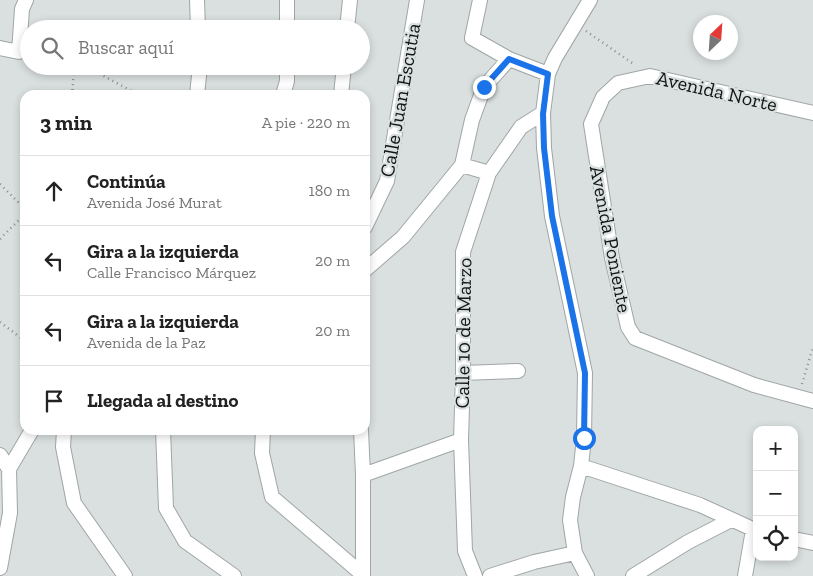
<!DOCTYPE html>
<html lang="es">
<meta charset="utf-8">
<style>
:root{--surface:#fff;--page:#f2f2f2;--text:#222;--muted:#767676;--line:#e0e0e0}
body{margin:0;font-family:"Zilla Slab",serif;background:var(--page);color:var(--text)}
.controls{position:absolute;right:15px;bottom:15px;display:grid;overflow:hidden;border-radius:10px;box-shadow:0 2px 8px #0003}
.controls button{width:45px;height:45px;display:grid;place-items:center;padding:0;border:0;border-bottom:1px solid var(--line);background:var(--surface);color:var(--text);font:25px sans-serif}
.compass{position:absolute;left:693px;top:15px;width:45px;height:45px;border-radius:50%;background:var(--surface);box-shadow:0 2px 8px #0003;rotate:25deg}
.stop{position:absolute;width:15px;height:15px;margin:-11px;border:4px solid #1a73e8;border-radius:50%;background:#fff}
.stop.end{background:#1a73e8;border-color:#fff;box-shadow:0 1px 5px #0008}
.list{margin:0;padding:0;list-style:none}
h2{display:flex;justify-content:space-between;align-items:center;height:65px;margin:0;padding:0 20px;font-size:21px}
h2 small{font-size:16px;font-weight:400;color:var(--muted)}
.list li{display:grid;grid-template-columns:32px 1fr auto;gap:15px;align-items:center;box-sizing:border-box;height:70px;padding:0 20px;border-top:1px solid var(--line)}
.list b{display:block;font-size:19px;white-space:nowrap}
.list p{margin:0;font-size:16px;white-space:nowrap;color:var(--muted)}
.list em{font-size:16px;font-style:normal;color:var(--muted)}
.icon{flex:none;width:28px;height:28px;fill:none;stroke:currentColor;stroke-width:2;stroke-linecap:round;stroke-linejoin:round}
.map{position:relative;flex:none;width:813px;height:576px;overflow:hidden}
.search{position:absolute;background:var(--surface);box-shadow:0 2px 8px #0003;left:20px;top:20px;width:350px;height:55px;display:flex;align-items:center;gap:12px;box-sizing:border-box;padding:0 18px;border-radius:28px;color:var(--muted);font-size:19px}
.panel{position:absolute;background:var(--surface);box-shadow:0 2px 8px #0003;left:20px;top:90px;width:350px;height:345px;border-radius:15px}
.map>svg:first-child{display:block}
</style>
<div class="map">
<svg width="813" height="576" viewBox="0 0 813 576">
<rect width="100%" height="100%" fill="#d9e0df"/>
<g fill="none" stroke-linecap="round" stroke-linejoin="round">
<defs>
<path id="minor" d="M197 0 198 29
M480 0 472 38 509 59 548 74
M287 29V0
M347 29 350 0
M0 48 19 52 22 9 26 0
M197 95 200 66
M283 95 287 81V66
M341 95 344 66
M813 113 650 76 618 83 603 97 591 124 612 258 628 327 635 338 754 385 813 401
M462 165 489 173
M365 227 387 181 417 0
M365 270 403 237 462 165 472 120 484 87 509 59
M463 373 518 371
M64 430 63 447 74 503 125 576
M163 430 166 508 185 541 234 576
M263 430 262 453 272 497 362 574
M361 430 363 475V576
M0 455 9 469
M581 466 700 505 757 531
M363 475 461 440
M794 539 813 543
M0 568 10 513 9 469 32 430
M475 576 465 551 461 440 463 373V252L489 173 521 127 543 113
M490 576 534 562 575 553
M587 576 575 553 570 520 573 497 581 466 584 438 585 373 552 216 544 148 543 113 548 74 555 58 590 0
M633 576 688 542 731 520
M745 576 753 530"/>
</defs>
<use href="#minor" stroke="#9fa6a5" stroke-width="16"/>
<path stroke="#898e8e" stroke-width="2.5" stroke-dasharray="1 4" stroke-linecap="butt" d="M586 31 635 65
M65 66 100 74 139 95
M72 95 74 69
M0 184 25 209
M0 239 25 214
M0 322 25 341
M802 384 813 347"/>
<use href="#minor" stroke="#fff" stroke-width="14"/>
</g>
<g fill="none" stroke-linecap="round" stroke-linejoin="round">
<path stroke="#1a73e8" stroke-width="6" d="M484 87 509 59 548 74 543 114 544 148 552 216 585 373 584 438"/>
</g>
<g text-anchor="middle" stroke-width="4.5" stroke-linejoin="round" paint-order="stroke">
<g font-size="20" fill="#121515" stroke="#d9e0df">
<text transform="translate(717 91) rotate(13)" y="7">Avenida Norte</text>
<text transform="translate(400 100) rotate(-80)" y="7">Calle Juan Escutia</text>
<text transform="translate(611 239) rotate(79)" y="7">Avenida Poniente</text>
<text transform="translate(463 333) rotate(-89)" y="7">Calle 10 de Marzo</text>
</g>
</g>
</svg>
<div class="controls">
<button>+</button>
<button>−</button>
<button><svg class="icon" aria-label="locate" viewBox="0 0 24 24"><circle cx="12" cy="12" r="6"/><path d="M12 2v4M12 18v4M2 12h4M18 12h4"/></svg></button>
</div>
<svg class="compass" viewBox="-18 -18 36 36"><path d="M0-13l5 13h-10z" fill="#e53935"/><path d="M0 13l5-13h-10z" fill="#767676"/></svg>
<div class="stop" style="left:584px;top:438px"></div>
<div class="stop end" style="left:484px;top:87px"></div>
<div class="search"><svg class="icon" aria-label="search" viewBox="0 0 24 24"><circle cx="10" cy="10" r="6"/><path d="M15 15l6 6"/></svg>Buscar aquí</div>
<section class="panel">
<h2>3 min<small>A pie · 220 m</small></h2>
<ul class="list">
<li><svg class="icon" aria-label="ahead" viewBox="0 0 24 24"><path d="M12 20V5M6 11l6-6 6 6"/></svg><div><b>Continúa</b><p>Avenida José Murat</p></div><em>180 m</em></li>
<li><svg class="icon" aria-label="left" viewBox="0 0 24 24"><path d="M17 20v-9H6M10 6l-5 5 5 5"/></svg><div><b>Gira a la izquierda</b><p>Calle Francisco Márquez</p></div><em>20 m</em></li>
<li><svg class="icon" aria-label="left" viewBox="0 0 24 24"><path d="M17 20v-9H6M10 6l-5 5 5 5"/></svg><div><b>Gira a la izquierda</b><p>Avenida de la Paz</p></div><em>20 m</em></li>
<li><svg class="icon" aria-label="arrive" viewBox="0 0 24 24"><path d="M6 21V4h12l-3 4 3 4H6"/></svg><div><b>Llegada al destino</b></div></li>
</ul>
</section>
</div>
